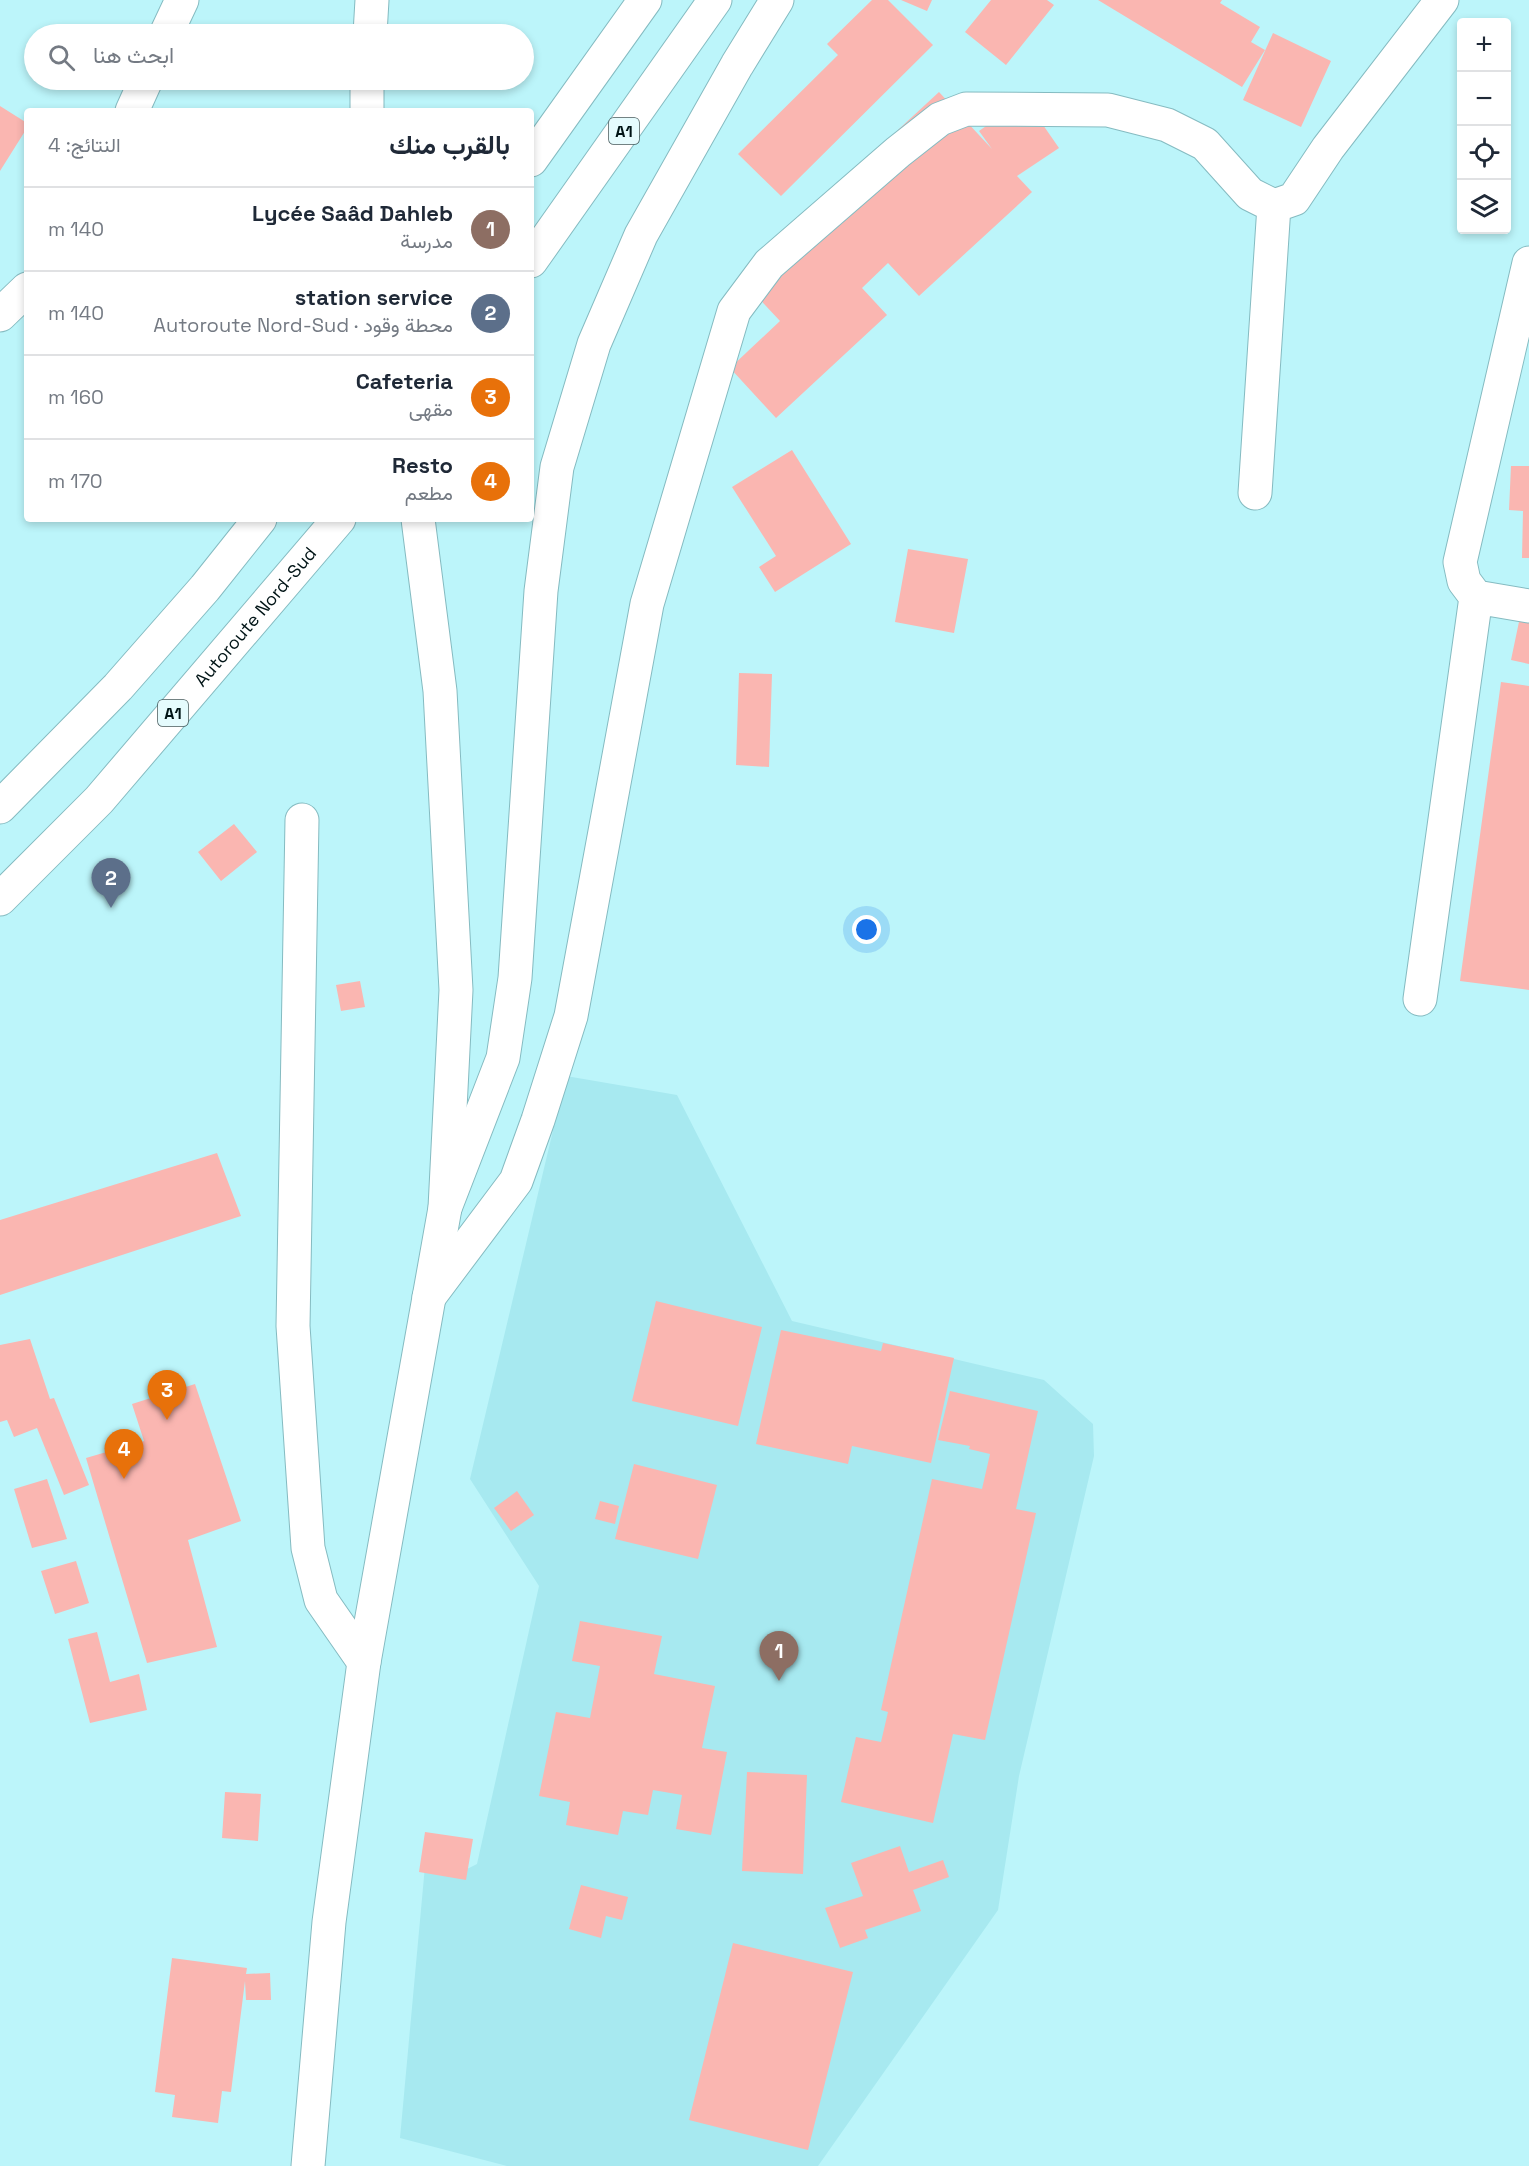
<!DOCTYPE html>
<html lang="ar">
<meta charset="utf-8">
<style>
:root{--surface:#fff;--page:#f6f6f7;--text:#1f2937;--muted:#747a83;--line:#e0e1e3;--accent:#0b8043}
body{margin:0;font-family:"Space Grotesk",Vazirmatn,sans-serif;background:var(--page);color:var(--text);direction:rtl}
.controls{position:absolute;right:18px;top:18px;display:grid;overflow:hidden;border-radius:6px;box-shadow:0 3px 9px #0003}
.controls button{width:54px;height:54px;display:grid;place-items:center;padding:0;border:0;border-bottom:2px solid var(--line);background:var(--surface);color:var(--text);font:30px sans-serif}
.you{position:absolute;left:867px;top:930px;width:21px;height:21px;margin:-15px;border:4px solid #fff;border-radius:50%;background:#1a73e8;box-shadow:0 0 0 9px #1a73e833}
.badge{display:grid;place-items:center;width:39px;height:39px;border-radius:50%;background:var(--accent);color:#fff;font-size:20px;font-weight:700}
.pin{position:absolute;translate:-50% -50px;filter:drop-shadow(0 2px 3px #0008)}
.pin::after{content:'';position:absolute;top:32px;width:21px;height:18px;background:inherit;clip-path:polygon(0 0,100% 0,50% 100%)}
.list{margin:0;padding:0;list-style:none}
h2{display:flex;justify-content:space-between;align-items:center;height:78px;margin:0;padding:0 24px;font-size:26px}
h2 small{font-size:20px;font-weight:400;color:var(--muted)}
.list li{display:grid;grid-template-columns:39px 1fr auto;gap:18px;align-items:center;box-sizing:border-box;height:84px;padding:0 24px;border-top:2px solid var(--line)}
.list b{display:block;font-size:22px;white-space:nowrap}
.list p{margin:0;font-size:20px;white-space:nowrap;color:var(--muted)}
.list em{font-size:20px;font-style:normal;color:var(--muted)}
.icon{flex:none;width:33px;height:33px;fill:none;stroke:currentColor;stroke-width:2;stroke-linecap:round;stroke-linejoin:round}
.map{position:relative;flex:none;width:1529px;height:2166px;overflow:hidden;direction:ltr}
.search{position:absolute;background:var(--surface);box-shadow:0 3px 9px #0003;left:24px;top:24px;width:510px;height:66px;display:flex;align-items:center;gap:15px;box-sizing:border-box;padding:0 21px;border-radius:33px;color:var(--muted);font-size:22px}
.panel{position:absolute;background:var(--surface);box-shadow:0 3px 9px #0003;left:24px;top:108px;width:510px;height:414px;border-radius:6px;direction:rtl}
.map>svg:first-child{display:block}
</style>
<div class="map">
<svg width="1529" height="2166" viewBox="0 0 1529 2166">
<rect width="100%" height="100%" fill="#bcf5fa"/>
<path fill="#a7e9f0" d="M566 1076 677 1095 792 1321 1044 1380 1093 1424 1094 1456 1019 1776 998 1910 818 2166H507L400 2138 425 1866 463 1871 477 1864 539 1586 470 1479Z"/>
<path fill="#fab6b1" d="M872 0H888L933 45 781 196 738 154 838 55 827 44Z
M901 0H932L927 11Z
M991 0H1047L1054 5 1006 65 965 32Z
M1098 0H1222L1220 3 1260 27 1251 42 1265 50 1242 87Z
M1273 33 1331 61 1301 127 1243 100Z
M939 92 992 149 979 131 1025 99 1059 148 1017 176 1032 192 919 296 888 263 862 288 887 315 776 418 730 368 780 321 739 277Z
M0 106 27 123V128L0 171Z
M792 450 851 544 775 592 759 567 776 556 732 487Z
M1511 466H1529V558H1522L1523 511 1509 510Z
M908 549 968 559 954 633 895 622Z
M1525 593 1529 594V664L1511 660Z
M739 673 772 674 769 767 736 765Z
M1501 682 1529 686V990L1460 981Z
M234 824 257 852 221 881 198 852Z
M360 981 365 1007 341 1011 336 985Z
M217 1153 241 1216 0 1295V1220Z
M656 1301 762 1327 738 1426 632 1401Z
M781 1330 881 1351 883 1343 954 1358 931 1463 852 1446 848 1464 756 1444Z
M30 1339 50 1399 54 1398 89 1485 64 1495 37 1428 14 1437 7 1420 0 1422V1345Z
M195 1384 241 1521 188 1540 217 1647 147 1663 86 1458 144 1441 132 1404Z
M950 1391 1038 1411 1016 1509 1036 1513 985 1740 953 1734 933 1823 841 1802 856 1737 881 1742 888 1712 881 1710 932 1479 982 1489 990 1454 969 1449 970 1446 938 1440Z
M634 1464 717 1485 698 1559 615 1539Z
M47 1479 67 1539 32 1548 14 1489Z
M517 1491 534 1515 511 1531 494 1508Z
M600 1501 619 1506 615 1524 595 1519Z
M76 1561 89 1603 55 1614 41 1571Z
M580 1621 662 1636 654 1674 715 1686 702 1748 727 1752 711 1835 676 1829 682 1795 653 1790 648 1815 623 1811 618 1835 566 1825 570 1802 539 1796 556 1712 590 1718 600 1666 572 1661Z
M97 1632 110 1682 139 1674 147 1710 90 1723 68 1639Z
M747 1772 807 1775 803 1874 742 1871Z
M225 1792 261 1794 258 1841 222 1838Z
M425 1832 473 1839 466 1880 419 1872Z
M900 1846 909 1872 943 1860 949 1877 913 1890 921 1911 865 1930 868 1938 840 1948 825 1908 863 1896 851 1863Z
M581 1885 628 1897 622 1920 606 1916 601 1938 569 1929Z
M733 1943 853 1972 808 2150 689 2120Z
M172 1958 247 1968 246 1974 270 1973 271 2000H246L245 1981 231 2092 222 2091 218 2123 172 2117 175 2095 155 2092Z"/>
<g fill="none" stroke-linecap="round" stroke-linejoin="round">
<defs>
<path id="minor" d="M166 34 182 0
M132 111 146 80
M1529 263 1460 562 1464 581 1476 597 1529 606
M0 315 27 289
M1255 493 1274 206
M302 820 293 1326 308 1548 321 1600 364 1662
M1420 999 1476 597
M429 1297 516 1181 538 1120 571 1016 647 604 734 311 769 264 898 152 940 119 966 109 1108 110 1167 125 1205 144 1250 194 1274 206 1294 199 1328 148 1442 0"/>
<path id="major" d="M370 34 372 0
M367 80V111
M308 2166 329 1922 364 1662 445 1208 456 990 440 691 418 519"/>
<g id="highway">
<path d="M531 160 645 0"/>
<path d="M531 261 715 0"/>
<path d="M0 807 118 687 205 588 260 519"/>
<path id="s1" d="M0 899 99 800 339 519"/>
<path d="M445 1208 503 1058 515 978 541 591 557 467 594 344 641 235 737 65 777 0"/>
</g>
</defs>
<use href="#minor" stroke="#85bbc1" stroke-width="35"/>
<use href="#major" stroke="#85bbc1" stroke-width="35"/>
<use href="#highway" stroke="#85bbc1" stroke-width="35"/>
<use href="#minor" stroke="#fff" stroke-width="33"/>
<use href="#major" stroke="#fff" stroke-width="33"/>
<use href="#highway" stroke="#fff" stroke-width="33"/>
</g>
<g text-anchor="middle" stroke-width="6" stroke-linejoin="round" paint-order="stroke">
<g fill="#e5fbfd" stroke="#45595b" stroke-width="1.5">
<rect x="609" y="118" width="30" height="26" rx="4.5"/>
<rect x="158" y="700" width="30" height="26" rx="4.5"/>
</g>
<g font-size="16" font-weight="bold" fill="#011416">
<text x="624" y="137">A1</text>
<text x="173" y="719">A1</text>
</g>
<g font-size="18" fill="#011416" stroke="#e5fbfd">
<text dy="6" stroke="none"><textPath href="#s1" startOffset="381">Autoroute Nord-Sud</textPath></text>
</g>
</g>
</svg>
<div class="controls">
<button>+</button>
<button>−</button>
<button><svg class="icon" aria-label="locate" viewBox="0 0 24 24"><circle cx="12" cy="12" r="6"/><path d="M12 2v4M12 18v4M2 12h4M18 12h4"/></svg></button>
<button><svg class="icon" aria-label="layers" viewBox="0 0 24 24"><path d="M12 4l9 5-9 5-9-5zM3 14l9 5 9-5"/></svg></button>
</div>
<div class="you"></div>
<div class="pin badge" style="left:779px;top:1681px;background:#8d6e63">1</div>
<div class="pin badge" style="left:111px;top:908px;background:#5c6f8a">2</div>
<div class="pin badge" style="left:167px;top:1420px;background:#e8710a">3</div>
<div class="pin badge" style="left:124px;top:1479px;background:#e8710a">4</div>
<div class="search"><svg class="icon" aria-label="search" viewBox="0 0 24 24"><circle cx="10" cy="10" r="6"/><path d="M15 15l6 6"/></svg>ابحث هنا</div>
<section class="panel">
<h2>بالقرب منك<small>النتائج: 4</small></h2>
<ul class="list">
<li><span class="badge" style="background:#8d6e63">1</span><div><b>Lycée Saâd Dahleb</b><p>مدرسة</p></div><em>140 m</em></li>
<li><span class="badge" style="background:#5c6f8a">2</span><div><b>station service</b><p>محطة وقود · Autoroute Nord-Sud</p></div><em>140 m</em></li>
<li><span class="badge" style="background:#e8710a">3</span><div><b>Cafeteria</b><p>مقهى</p></div><em>160 m</em></li>
<li><span class="badge" style="background:#e8710a">4</span><div><b>Resto</b><p>مطعم</p></div><em>170 m</em></li>
</ul>
</section>
</div>
